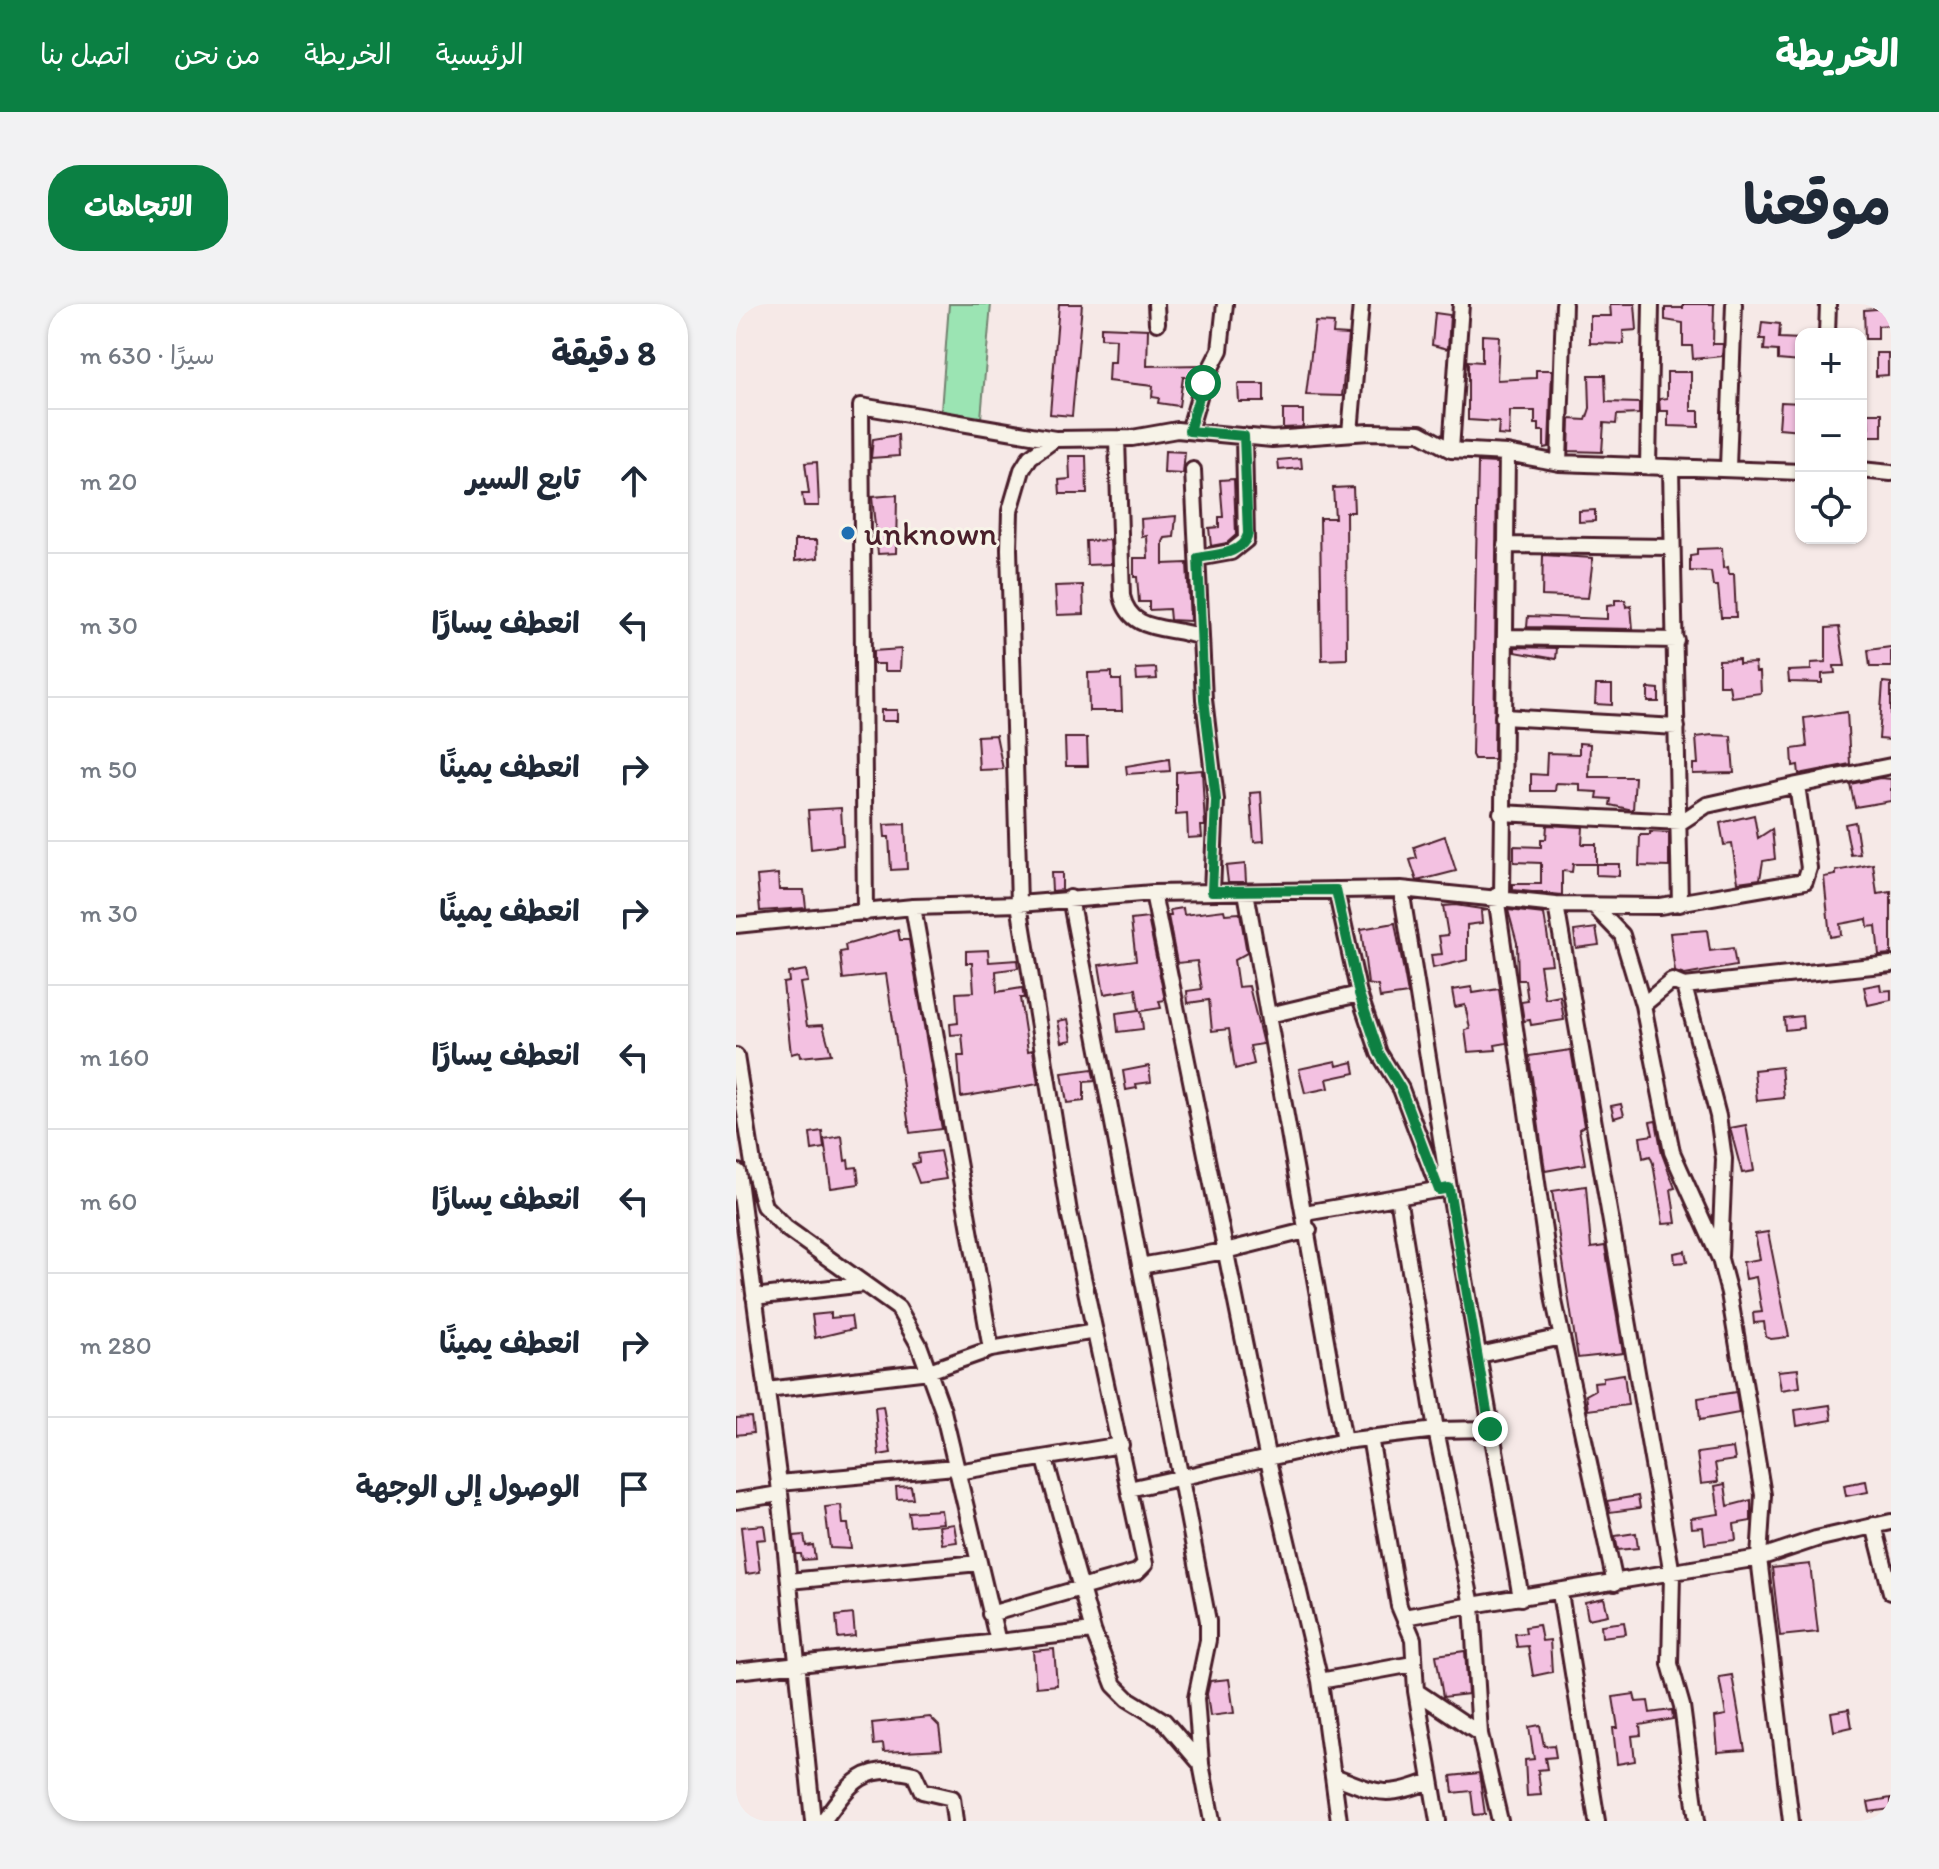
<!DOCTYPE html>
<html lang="ar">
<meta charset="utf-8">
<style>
:root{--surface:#fff;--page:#f2f2f3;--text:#1f2937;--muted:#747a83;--line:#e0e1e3;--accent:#0b8043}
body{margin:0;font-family:Itim,"Playpen Sans Arabic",sans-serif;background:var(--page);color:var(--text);direction:rtl}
.controls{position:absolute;right:24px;top:24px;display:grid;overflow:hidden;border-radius:16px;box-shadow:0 2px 6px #0004}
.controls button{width:72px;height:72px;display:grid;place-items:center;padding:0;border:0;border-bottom:2px solid var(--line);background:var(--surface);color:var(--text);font:40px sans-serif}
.stop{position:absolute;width:24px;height:24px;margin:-18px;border:6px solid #0b8043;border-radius:50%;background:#fff}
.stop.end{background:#0b8043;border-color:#fff;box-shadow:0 2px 8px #0008}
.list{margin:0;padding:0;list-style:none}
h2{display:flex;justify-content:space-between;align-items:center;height:104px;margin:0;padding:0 32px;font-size:34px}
h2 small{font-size:26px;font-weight:400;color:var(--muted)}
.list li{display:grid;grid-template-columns:52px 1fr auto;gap:24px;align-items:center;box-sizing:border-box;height:144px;padding:0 32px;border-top:2px solid var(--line)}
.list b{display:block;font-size:30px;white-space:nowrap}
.list em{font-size:26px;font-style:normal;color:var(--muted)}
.icon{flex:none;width:44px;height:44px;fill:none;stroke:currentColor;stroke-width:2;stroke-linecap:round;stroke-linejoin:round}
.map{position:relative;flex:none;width:1155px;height:1517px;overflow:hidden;direction:ltr;border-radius:32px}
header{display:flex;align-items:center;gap:48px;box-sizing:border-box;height:112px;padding:0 40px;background:var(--accent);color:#fff}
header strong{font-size:38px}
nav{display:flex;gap:44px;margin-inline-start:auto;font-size:28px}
.intro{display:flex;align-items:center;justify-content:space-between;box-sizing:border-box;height:192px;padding:0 48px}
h1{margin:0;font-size:56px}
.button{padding:20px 36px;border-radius:32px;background:var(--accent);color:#fff;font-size:28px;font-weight:700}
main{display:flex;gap:48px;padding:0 48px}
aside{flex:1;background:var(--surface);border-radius:32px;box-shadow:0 2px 6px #0004}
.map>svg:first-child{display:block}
</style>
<header>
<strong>الخريطة</strong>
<nav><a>الرئيسية</a><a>الخريطة</a><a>من نحن</a><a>اتصل بنا</a></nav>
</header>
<div class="intro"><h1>موقعنا</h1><a class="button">الاتجاهات</a></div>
<main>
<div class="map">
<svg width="1155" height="1517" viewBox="0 0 1155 1517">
<rect width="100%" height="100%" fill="#f6e9e7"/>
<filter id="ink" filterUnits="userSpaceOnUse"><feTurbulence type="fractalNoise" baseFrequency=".0125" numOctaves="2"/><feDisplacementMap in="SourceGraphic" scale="16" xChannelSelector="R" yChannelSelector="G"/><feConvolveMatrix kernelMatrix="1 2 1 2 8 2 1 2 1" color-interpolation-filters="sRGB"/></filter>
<g filter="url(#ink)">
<path fill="#9be4b3" stroke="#72826f" stroke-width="2" d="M213 0H255L245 114 200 107H205Z"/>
<path fill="#f3c1e1" stroke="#4a1f2b" stroke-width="2" d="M323 0H346L336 112 314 110Z
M874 0H899L901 26 887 27 888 40 854 39V12H875Z
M947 0H978L977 40H987L986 52 957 55 956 42H947V19L929 16V4H947Z
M1153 4 1154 21 1142 22V35H1129L1128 6Z
M699 9 714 11 712 45 696 41Z
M579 18 598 19 597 30 612 31 606 92 570 91Z
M1026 18 1044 20 1043 34 1065 35V58L1042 56V47L1028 46 1029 35H1024Z
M365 23 412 25 411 62 465 61 459 73H447L443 102 422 99 423 94 416 93 417 82 372 77 373 58H379L380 35 365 34Z
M746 31 763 32 761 76 800 74V66H816L813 143 808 144V127H803V120H799V107H774L773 132 762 131 763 118 732 116V57L746 58Z
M1140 49H1152V71L1140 72Z
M931 68H955V107H963V123L932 122V107H924L923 95 931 94Z
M853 71H869L870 98 903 99V110L881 111 880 120 868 119 866 148 833 147 834 115 850 116 854 104Z
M502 80H528V98H503Z
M1045 98 1065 99V126L1043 124Z
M547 106H567V123L547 124Z
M1132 109H1146V132H1133Z
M162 131 163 152 135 154 137 135Z
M429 147 449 148 447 170 428 169Z
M333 152H350L351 190H324L323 176 334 175Z
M565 154 566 164 543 166 542 156Z
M81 158 83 202H68L66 190H73L69 159Z
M742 158 761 159 758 455H738L736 451Z
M498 175 500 231 491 239 475 242 473 224 483 223V213H487L484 176Z
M617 183 618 208H610L611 355 586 356 584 214H599L597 184Z
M161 191 160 249 142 250 136 193Z
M859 206V217L843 218V207Z
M440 212 438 233 429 234 427 238V260L451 259 454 317 434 316 433 305 413 306V298H403L401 273H398V254H412L411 232 406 233 405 215Z
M59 236H81L82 254 59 257Z
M374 236 375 260 351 261 350 237Z
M986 244 987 264 992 263 993 270H998L1000 313H985L982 282H977L975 268 954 267V252L961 251V245Z
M807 251 857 254 852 294 806 292Z
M347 281 348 310 321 311 319 282Z
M879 296H889L890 303 895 302 897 325 791 323 792 312 871 315V302L879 301Z
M1103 323 1109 362H1098L1099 369 1086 370V379L1053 378 1052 367 1075 366V359L1090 358V324Z
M779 343 821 344 820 355 779 348Z
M1155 343V363H1134L1132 346Z
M165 345 164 367H148V360H137V347Z
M1003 355V360L1019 359 1020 368H1024L1025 389 995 393 993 381H983V356Z
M420 364 421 375 401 376 400 365Z
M376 368V376H385L386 407H353L352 369Z
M1147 378 1155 379V436L1143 435Z
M860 381H876V401L859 400Z
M912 384 923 385V398H912Z
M145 406H161V417H145Z
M1111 408 1114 460 1063 470 1062 461 1057 462 1056 445 1071 443 1068 414Z
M260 431 267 465 243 466 241 432Z
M976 431 995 432 998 469 957 470V460H962L960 433Z
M329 434H351L352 462H330Z
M843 439 854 440 853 473H899L897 506 874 501 875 495 861 494 862 488 844 487V480L820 479 819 487H795V470L810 471 811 449 843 450Z
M433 455 434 467 391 470 390 462Z
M466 466 469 522H465L466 533 452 534 451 510 440 511V468Z
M1144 474 1155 475V497L1119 503 1114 480Z
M525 488 528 537 518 538 514 489Z
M105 504 107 541 75 545 72 506Z
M1018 511 1022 534 1036 525 1039 555 1027 557 1024 575 1002 578 996 540 988 541 984 519Z
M1119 518 1124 550 1115 551 1109 520Z
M169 520 171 565 155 566 153 533H149L148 521Z
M811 521 847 523 846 540H860V560H837L836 568 826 567V591L777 586V580H805V559L778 558V542L805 543V535H810Z
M914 528 933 529V563L903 562 904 531H914Z
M709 532 720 567 681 577 674 556 681 554 678 543Z
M509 560 510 578H492L490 562Z
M860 560H883V572L860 571Z
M1137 560 1141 590 1155 588V650L1143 651 1140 622 1132 623 1131 615 1104 620 1105 631 1094 633 1088 573 1100 571V567Z
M315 569H326V586L316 587Z
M42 570 43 586H68L70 604 24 607 21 572Z
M719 601 752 606 745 607 746 619 731 621V656L697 664 695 651 706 650 703 632 712 631 707 602Z
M447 604 448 611 488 606 489 610 504 609 511 649 498 656 502 683 513 682 527 740 514 742 518 760 499 765 493 725 476 727 473 696 452 699 451 687 466 685 461 657 441 659 432 612H435L434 606Z
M772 606 808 610 816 660 804 661 809 695 824 692 828 716 795 721 794 716 788 717 785 698 792 697 789 676H782L781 639Z
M412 614 429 696 423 697 425 704 405 707 407 725 382 728 380 709 403 706 400 685 368 690 363 661 400 656 395 616Z
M659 619 672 690 644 694 642 682 632 680 625 625Z
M860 624 863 641 840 644 838 627Z
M162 626 164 636H173L206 825 174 829 150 670 107 675 104 648 110 647 109 641Z
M971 626 974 647 997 644 1000 662 949 671 939 668 934 629Z
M252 646 253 658 281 656 282 664 260 667 261 688 286 684 288 694H284L292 747 297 746 302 780 225 793 222 752H228L226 730 215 731 214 720 222 719 220 689 238 688 236 659H230V647Z
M70 666 72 678 64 679 71 722 87 721 95 750 64 753 63 748 55 750 47 679 53 678 52 669Z
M1144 680 1145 687 1155 686V696L1132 701 1128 683Z
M736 683 737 689 763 685 771 739 759 741 760 746 732 748 729 726 734 725 729 701 719 703 716 686Z
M1066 712 1067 724 1049 726 1048 714Z
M332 715 336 736 326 738 322 717Z
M835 746 848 822 843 825 849 860 809 867 793 752Z
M600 757 601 762 617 758 619 769 591 775 593 784 569 789 563 765Z
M413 762 415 778 400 780 401 784 390 786 387 767Z
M1045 763 1048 794 1021 797 1018 766Z
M356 765 359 777 348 778V797L331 799 326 769Z
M885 800 888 811 878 814 875 802Z
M920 817 926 850 939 884 935 885 940 919 927 920 917 859 914 852 907 854 904 833 917 831 914 818Z
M1010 821 1018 867 1006 869 994 824Z
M86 827 88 844 76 846 74 829Z
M106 832 109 857 112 856 113 864 121 863 123 880 95 884 88 835Z
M204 847 210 875 183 879 176 860 183 858 182 850Z
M850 882 855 944 869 942 887 1049 842 1054 816 887Z
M1032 928 1053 1033 1035 1035 1030 1033 1028 1018 1018 1019 1017 1009 1026 1008 1020 973 1010 975 1007 958 1024 955 1019 930Z
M949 947 951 958 939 959 938 949Z
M95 1009V1014L115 1012 117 1025 79 1034 76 1011Z
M1062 1065 1064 1083 1045 1086 1042 1067Z
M888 1070 892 1101 852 1106 850 1091 859 1086 858 1078 867 1077V1073Z
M1000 1088 1003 1109 964 1116 962 1094Z
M1094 1101 1096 1116 1061 1122 1059 1106Z
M147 1102 155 1149 143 1151 139 1103Z
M15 1113 17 1129 0 1131V1114Z
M997 1144 999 1156 979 1159 982 1178 965 1180 961 1149Z
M1130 1177 1132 1188 1110 1192 1108 1181Z
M989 1180 992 1202 1015 1196V1217L998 1220 1000 1236 969 1240 967 1223 956 1224 955 1214 983 1210 979 1182Z
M175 1182 177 1194 161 1195 160 1183Z
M902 1192 904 1204 874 1208 871 1197Z
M105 1201 107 1220H112L115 1245 94 1244 89 1203Z
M205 1206 207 1219 174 1222 172 1208Z
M218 1220 221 1238 206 1240 203 1222Z
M28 1221 30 1235 20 1236 24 1268 10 1270 5 1223Z
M900 1229 902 1244 882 1246 879 1232Z
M68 1231 70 1242 77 1241 79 1255 66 1256 65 1250H60L58 1232Z
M1074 1260 1082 1328 1044 1332 1036 1264Z
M868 1294 872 1311 852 1315 849 1298Z
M117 1310 119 1332 102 1334 100 1312Z
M888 1318 890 1330 866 1333 865 1321Z
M803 1321 806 1337 814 1336 816 1368 797 1372 792 1342 781 1343 779 1330 790 1329 789 1323Z
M318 1345 321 1381 300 1383 297 1347Z
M729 1347 732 1390 707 1393 700 1351Z
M996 1371 1009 1446 982 1448 979 1413 990 1411 983 1373Z
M493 1375 498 1409 474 1412 471 1390 474 1377Z
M898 1390 900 1398 912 1397 914 1409 936 1406 937 1415 904 1421 905 1431 896 1432 899 1457 881 1460 877 1424H882L877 1393Z
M1113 1405 1116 1423 1098 1427 1095 1408Z
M194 1413 203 1422 206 1445 148 1448 147 1440 138 1441 136 1419Z
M804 1421 808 1442 818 1441 820 1453 809 1454 811 1465 802 1466 805 1491 791 1492 789 1456 798 1455 793 1423Z
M743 1469 749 1510 738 1511 735 1487 717 1489 715 1472Z
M1155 1494V1505L1134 1508 1132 1498Z"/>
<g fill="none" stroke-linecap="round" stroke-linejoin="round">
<defs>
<path id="street" d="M420 0 421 19
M1091 30 1092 0
M453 127 467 79 484 46 489 0
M614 129 625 0
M381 135 386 292C395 330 431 321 465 333
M715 146 725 0
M823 159 828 0
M912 163 915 0
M992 163 998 0
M935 165 944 600
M457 166 468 395 480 496 476 587
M1125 166 1155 169
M769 241 935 243
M462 254 495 248 510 236 508 132
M770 333 940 336
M767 413 941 423
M765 509 945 518 971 501 1061 481
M665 585 713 884 785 1294
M600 586 623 690 643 749 665 785 703 886
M510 588 608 1137
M417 589 532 1156 584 1377 603 1517
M760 592 818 997 879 1279
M766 593 771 149
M334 594 472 1317V1336L460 1394 465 1459
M820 601 936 1270 934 1360 946 1402 961 1517
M177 603 255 1045
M859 603 886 631 907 701 936 848 984 955 993 989 1027 1191 1023 1254 1055 1517
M129 609 125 102 319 135
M0 621 177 603 283 600 417 589 665 585 820 601 924 602 1069 577 1073 564 1061 481 1155 462
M948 682 982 812 988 855 984 952
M907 701 936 677 948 682 1155 660
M533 711 623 690
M0 752 18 866 28 902 50 924 162 1004 183 1041 207 1107 262 1338 357 1327 378 1381 392 1395 428 1417 465 1460 476 1517
M2 868 43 1179 77 1517
M662 893 700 1126 736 1301 668 1313
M569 909 712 884
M404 962 489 947 573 926
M18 993 128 980
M743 1051 826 1033
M31 1086 193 1067 255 1045 359 1027
M634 1133 663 1302 677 1335 680 1387 702 1517
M309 1155 357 1327
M221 1168 385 1141
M43 1179 219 1163
M393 1185 608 1137 700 1126 754 1125
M0 1197 43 1190
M1138 1221 1155 1288
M53 1277 243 1259
M824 1289 861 1517
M254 1310 401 1268 409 1260 333 908 283 600 273 245 274 207 286 166 294 153 319 135 396 134 441 126 536 135 633 128 684 129 715 146 771 149 823 159 1065 168
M0 1367 262 1338
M584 1377 677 1360
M680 1387 744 1430
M598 1472C642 1489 649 1495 694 1477
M87 1517C114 1479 128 1458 178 1470L186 1487 216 1494 219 1517
M764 1517 744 1430 736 1301 1023 1254 1080 1235 1155 1218"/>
</defs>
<use href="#street" stroke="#4a1f2b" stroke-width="20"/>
<use href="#street" stroke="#f7f3e8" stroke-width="14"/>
</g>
</g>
<g fill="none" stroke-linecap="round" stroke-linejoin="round" filter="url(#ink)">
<path stroke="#0b8043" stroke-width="10" d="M467 79 453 127 508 132 512 230C506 251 480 250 462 254L468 395 480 496 476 587 600 586 623 690 643 749 665 785 703 886 713 884 754 1125"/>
</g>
<circle fill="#1f6fb2" stroke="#f7f3e8" stroke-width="3" cx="112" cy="229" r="8"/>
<g text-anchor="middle" stroke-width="6" stroke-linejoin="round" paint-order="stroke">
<g font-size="34" fill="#4a1f2b" stroke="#f7f3e8" text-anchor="start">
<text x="128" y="241">unknown</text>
</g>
</g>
</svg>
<div class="controls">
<button>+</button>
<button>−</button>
<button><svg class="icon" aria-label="locate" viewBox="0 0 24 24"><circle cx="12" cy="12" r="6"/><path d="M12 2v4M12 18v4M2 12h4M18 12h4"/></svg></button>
</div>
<div class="stop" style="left:467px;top:79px"></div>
<div class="stop end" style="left:754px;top:1125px"></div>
</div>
<aside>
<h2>8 دقيقة<small>سيرًا · 630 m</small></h2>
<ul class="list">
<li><svg class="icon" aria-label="ahead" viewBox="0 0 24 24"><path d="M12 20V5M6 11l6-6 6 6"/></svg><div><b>تابع السير</b></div><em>20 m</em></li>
<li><svg class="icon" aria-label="left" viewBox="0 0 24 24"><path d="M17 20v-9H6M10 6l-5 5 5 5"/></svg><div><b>انعطف يسارًا</b></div><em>30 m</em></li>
<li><svg class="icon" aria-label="right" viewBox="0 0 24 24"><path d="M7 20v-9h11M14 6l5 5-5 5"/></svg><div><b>انعطف يمينًا</b></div><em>50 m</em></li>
<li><svg class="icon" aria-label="right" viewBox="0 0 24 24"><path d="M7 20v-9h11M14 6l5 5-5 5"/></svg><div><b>انعطف يمينًا</b></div><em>30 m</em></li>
<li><svg class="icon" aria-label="left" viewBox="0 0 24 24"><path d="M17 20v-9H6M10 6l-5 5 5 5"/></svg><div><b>انعطف يسارًا</b></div><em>160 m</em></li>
<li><svg class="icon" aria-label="left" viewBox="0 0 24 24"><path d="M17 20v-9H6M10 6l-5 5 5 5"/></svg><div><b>انعطف يسارًا</b></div><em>60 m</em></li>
<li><svg class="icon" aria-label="right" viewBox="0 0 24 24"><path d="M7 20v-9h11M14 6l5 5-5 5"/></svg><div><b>انعطف يمينًا</b></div><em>280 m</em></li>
<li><svg class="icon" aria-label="arrive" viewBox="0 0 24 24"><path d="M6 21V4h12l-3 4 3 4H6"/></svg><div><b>الوصول إلى الوجهة</b></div></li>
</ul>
</aside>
</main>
